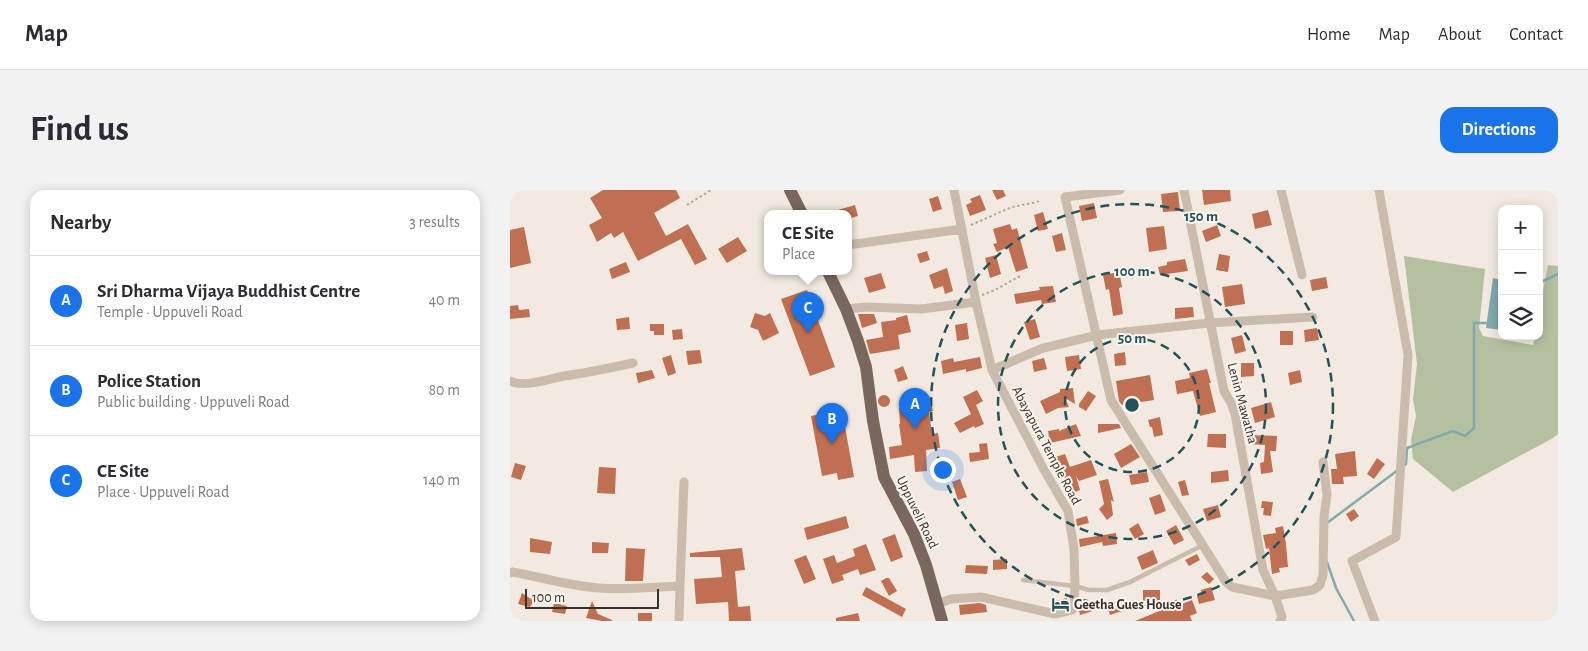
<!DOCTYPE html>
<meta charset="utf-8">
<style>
:root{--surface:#fff;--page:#f2f2f3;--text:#2b2b33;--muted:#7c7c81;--line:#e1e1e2;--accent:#1a73e8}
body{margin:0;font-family:"Alegreya Sans",sans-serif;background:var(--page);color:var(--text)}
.controls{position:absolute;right:15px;top:15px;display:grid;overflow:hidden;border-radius:10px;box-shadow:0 2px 12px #0003}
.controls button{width:45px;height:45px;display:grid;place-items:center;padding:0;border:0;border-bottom:1px solid var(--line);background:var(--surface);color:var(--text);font:25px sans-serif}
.scale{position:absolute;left:15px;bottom:12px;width:134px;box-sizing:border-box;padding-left:5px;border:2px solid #38302b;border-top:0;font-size:14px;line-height:18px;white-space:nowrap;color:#38302b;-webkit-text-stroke:4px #f9f4ed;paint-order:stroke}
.you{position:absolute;left:432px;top:279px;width:18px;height:18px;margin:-12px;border:4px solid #fff;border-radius:50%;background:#1a73e8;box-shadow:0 0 0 8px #1a73e833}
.badge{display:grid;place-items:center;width:32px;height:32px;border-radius:50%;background:var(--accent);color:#fff;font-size:16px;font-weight:700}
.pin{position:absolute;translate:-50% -41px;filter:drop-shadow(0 1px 2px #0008)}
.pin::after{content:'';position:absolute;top:26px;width:18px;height:15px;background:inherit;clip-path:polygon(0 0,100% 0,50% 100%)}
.popup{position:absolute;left:254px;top:20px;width:88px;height:65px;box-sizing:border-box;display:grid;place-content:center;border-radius:10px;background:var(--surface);filter:drop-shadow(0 1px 4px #0005);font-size:16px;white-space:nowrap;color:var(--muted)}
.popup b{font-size:19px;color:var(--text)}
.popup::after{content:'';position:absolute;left:50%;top:100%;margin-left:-10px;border:10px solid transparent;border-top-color:var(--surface)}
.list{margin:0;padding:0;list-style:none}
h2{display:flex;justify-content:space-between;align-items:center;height:65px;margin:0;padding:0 20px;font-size:21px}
h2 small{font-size:16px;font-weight:400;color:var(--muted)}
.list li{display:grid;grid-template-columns:32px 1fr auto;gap:15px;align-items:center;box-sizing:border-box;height:90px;padding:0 20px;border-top:1px solid var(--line)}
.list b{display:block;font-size:19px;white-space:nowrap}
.list p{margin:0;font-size:16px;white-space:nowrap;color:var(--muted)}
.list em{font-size:16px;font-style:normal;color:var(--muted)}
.icon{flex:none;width:28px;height:28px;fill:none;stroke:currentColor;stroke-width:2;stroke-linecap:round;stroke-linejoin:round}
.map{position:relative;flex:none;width:1048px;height:431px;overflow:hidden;border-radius:15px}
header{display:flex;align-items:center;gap:30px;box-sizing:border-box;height:70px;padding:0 25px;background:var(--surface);border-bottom:1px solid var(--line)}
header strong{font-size:24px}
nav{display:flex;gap:28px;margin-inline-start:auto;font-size:18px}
.intro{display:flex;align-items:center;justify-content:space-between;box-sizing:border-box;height:120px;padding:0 30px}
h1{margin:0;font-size:35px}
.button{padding:12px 22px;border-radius:15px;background:var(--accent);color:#fff;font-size:18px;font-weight:700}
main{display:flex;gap:30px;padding:0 30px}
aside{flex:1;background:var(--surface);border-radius:15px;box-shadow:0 2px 12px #0003}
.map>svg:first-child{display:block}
</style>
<header>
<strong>Map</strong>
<nav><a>Home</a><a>Map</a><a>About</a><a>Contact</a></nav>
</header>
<div class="intro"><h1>Find us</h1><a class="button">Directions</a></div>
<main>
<aside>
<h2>Nearby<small>3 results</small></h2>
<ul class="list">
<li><span class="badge">A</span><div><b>Sri Dharma Vijaya Buddhist Centre</b><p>Temple · Uppuveli Road</p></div><em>40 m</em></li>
<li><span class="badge">B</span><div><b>Police Station</b><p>Public building · Uppuveli Road</p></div><em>80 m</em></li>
<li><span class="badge">C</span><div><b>CE Site</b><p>Place · Uppuveli Road</p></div><em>140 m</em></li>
</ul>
</aside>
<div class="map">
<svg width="1048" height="431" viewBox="0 0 1048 431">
<rect width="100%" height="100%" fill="#f2eae0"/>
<path fill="#b5c0a1" d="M894 66 975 79 969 138 973 146 1023 155 1025 146H1029V122L1038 75 1048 76V244L1043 248 943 302 903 269 901 250 906 226 903 209 907 174Z"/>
<path fill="#81aaad" d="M983 88 992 90V140L976 138Z"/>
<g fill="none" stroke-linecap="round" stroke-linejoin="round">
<path stroke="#81aaad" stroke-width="2.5" d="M1029 93 1048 84
M893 276 896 274 897 258 943 241 955 246 964 238V133H978
M817 333 888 280
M817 372 826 398 844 431"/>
</g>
<path fill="#bf7052" d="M93 0H166L170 8 144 23 156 46 178 34 197 69 185 75 171 49 128 71 113 42 104 48 101 43 87 52 79 35 92 28 80 8Z
M482 0H493L496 6 487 10Z
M692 0H720L721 11 694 15Z
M668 2 670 21 653 22 651 4Z
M470 5 476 20 460 26 456 15 462 12 460 9Z
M428 6 432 19 423 22 419 9Z
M584 13 587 28 572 31 569 16Z
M345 15 348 26 338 29V24H321V22Z
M758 20 762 35 745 39 742 24Z
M533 22 538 39 528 41 524 25Z
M500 34 502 40 507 38 518 78 506 82 498 57 487 62 483 54 487 53 483 39Z
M707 35 711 46 696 52 692 41Z
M654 36 657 59 639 62 636 38Z
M14 37 21 73 0 78V40Z
M552 43 556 60 546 62 542 46Z
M228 47 237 61 217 73 208 59Z
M417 61 420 70 410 73 407 64Z
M709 64 720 66 718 82 706 80Z
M486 65 491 84 480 88 475 68Z
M675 69 678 81 650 85 648 77 657 75V72Z
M116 72 120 82 102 89 99 79Z
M437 78 443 101 435 104 433 96 424 99 419 85Z
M371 83 376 98 359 103 354 88Z
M604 83V87L610 86 612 97 609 98 613 124 603 126 599 99 596 100 593 85Z
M816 87 818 98 802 101 800 90Z
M732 94 735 114 715 117 712 97Z
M543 96 546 112 532 114 531 110 506 114 504 104 530 100 529 97Z
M297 100 325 177 300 186 271 109Z
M8 115 9 120 19 119 20 127 0 129V116Z
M683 117 684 127 665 129V118Z
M245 123 255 126 260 123 269 143 253 151 248 140 240 137Z
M348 124H364L367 133 352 138Z
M397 125 401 142 388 145 390 159 360 164 356 150 373 147 371 132 386 130V128Z
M119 127 120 139 107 140 106 129Z
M525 129 530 147 520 150 514 132Z
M457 133 459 149 447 151 445 135Z
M140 134H154V145H144V141H140Z
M807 138 809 150 795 152 794 140Z
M172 139 173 149 163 150 162 140Z
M770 141H783V155H770Z
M732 145 736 161 725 164 721 148Z
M190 160 192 173 178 175 176 161Z
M615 162 616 175 605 176 604 164Z
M161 165 166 183 158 186 152 168Z
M569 165 571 179 557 181 555 167Z
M470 167 472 178 456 182V179L433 184 431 171 443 168 444 172Z
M534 168 537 179 524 182 522 171Z
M731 173H744V186L731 187Z
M393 176 398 189 388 192 384 180Z
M697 179 701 193H699L706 222 690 226 683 201 667 204 665 191 680 188 679 183Z
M142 180 145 188 128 193 126 183Z
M790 180 792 192 780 195 778 183Z
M640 185 644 210 612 215 609 211 606 191Z
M563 198 565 214 555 208 559 217 548 218 536 224 530 211 550 202V199Z
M467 200 473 211 466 215 474 234 465 238 464 236 450 243 444 233 461 224 453 207Z
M578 201 586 206 576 221 569 217V214Z
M368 211a6 6 0 1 1 12 0a6 6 0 1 1-12 0Z
M761 212 765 227 745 233 741 218Z
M421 213 423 221 419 222 422 244 428 243 430 258 416 260 417 281 405 282 404 265 380 269 379 257 392 255 389 234H390L389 218Z
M332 220 344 287 328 290 327 283 312 286 301 226Z
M650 227 653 245 644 247 642 237H640L638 230Z
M566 234 571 246 540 253 538 241 549 239V241Z
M588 234H609L611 238 588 243Z
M698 244H716V258L697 257Z
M738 245 767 246 766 261H760L763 282 751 284 750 273 754 272 755 255 738 254Z
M477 253 479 269 460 272 459 263 470 262 469 254Z
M621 254 630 267 611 278 604 264Z
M845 261 847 286 833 287 834 294H822L821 279H827L825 264Z
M555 264 560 277 581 270 587 285 569 291 566 286 570 300 562 304 545 267Z
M867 268 875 274 864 289 857 284Z
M5 273 16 276 11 290 1 287Z
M89 277 106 278 105 304 87 303Z
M718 280 719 291 701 293V282Z
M637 282 639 292 621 295 619 285Z
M450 289 457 307 448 310 442 292Z
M598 289 604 312 601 310 603 325 597 330 589 319 594 314 589 291Z
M675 290 679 305 672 306 668 292Z
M650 304 656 321 645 325 639 308Z
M752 311 763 312 761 326 753 325 754 318H751Z
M708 315 711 327 697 331 693 319Z
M844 319 849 326 841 332 836 324Z
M336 326 339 338 297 350 294 338Z
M577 326 579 333 567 336 566 329Z
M628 333 634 344 625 349 619 339Z
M666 335 674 350 664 355 656 341Z
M773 336 776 354 778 377 769 378 770 382 762 384 759 358 756 359 753 345 766 343 765 338Z
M606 343 607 354 593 356 592 352 570 357 569 349Z
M385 344 393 367 381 372 372 349Z
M20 348 42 352 40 364 20 362Z
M82 352 99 353 98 363H82Z
M356 354 366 380 350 385 348 379 332 385 334 390 322 394 313 369 324 365 327 373 345 366 343 359Z
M116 358 135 359 133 391H115Z
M232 358 235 380 225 381 228 417 240 416 241 431H219L218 412 186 414 184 389 212 387 210 367H180V363Z
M643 360 648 373 632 380 627 367Z
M687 364 690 370 679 376 675 370Z
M296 365 306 389 294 394 284 370Z
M497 369V379L483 380V370Z
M456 375 478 376 477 384 455 383Z
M697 382 704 389 699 394 691 387Z
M376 388H379L387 401 379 406 371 391Z
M356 397 396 419 392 427 352 405Z
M701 397 705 410 689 414 687 406 692 405 691 400Z
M633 400H650V410L633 411Z
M12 403 24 411 20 417 8 414Z
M557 408 558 415 543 417 542 412Z
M612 410 615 420 600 425 597 415Z
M682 410 687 423 680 426 682 431H625L669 413V415Z
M82 411 88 424 102 430V431H92L76 428Z
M583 412 586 420 570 425 569 421 570 416Z
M44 413 57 416 55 424 42 422Z
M470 413 476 415 477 422 450 425 449 415Z
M128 423H142V431H128Z
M348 423 350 431H326V428Z"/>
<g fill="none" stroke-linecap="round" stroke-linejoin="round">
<path stroke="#b5a597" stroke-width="2" stroke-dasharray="2.5 2.5" stroke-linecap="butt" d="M177 15 201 0
M461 35 502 17 531 11
M472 105 485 100 510 86"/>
<path stroke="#cabbad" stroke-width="4.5" d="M513 390 565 396 579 400H597L620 392 693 355"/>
<path stroke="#cabbad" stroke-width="9" d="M610 0 555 7 601 210 716 392 722 397 765 406 803 400 810 395 813 385 814 327 817 305 813 272
M674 0 714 201 721 213 725 224 753 380 765 406 772 427 770 431
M771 0 792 85
M338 55 452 39
M336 119 356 117 411 119 466 112
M482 180 533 158 587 145 699 133 803 127
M0 191C13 198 39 189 54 186 77 183 100 178 123 173
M0 383 2 382C31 387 60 396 89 398 116 400 143 397 170 396L174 292
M427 414 441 409 471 407 545 424 562 420 564 418 565 396 564 359 558 321 533 278 482 180 466 112 444 0
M169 431 170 396
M865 431 842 371 886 347 898 165 869 0"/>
<path stroke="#79675d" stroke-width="12" d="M280 0 292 24
M318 82 336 119 348 151 356 177 363 231 374 287 404 344 416 375 432 431"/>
</g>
<g fill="none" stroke="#235258" stroke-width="2.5" stroke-dasharray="9 6">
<circle cx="622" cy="215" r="67"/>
<circle cx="622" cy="215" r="134"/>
<circle cx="622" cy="215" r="201"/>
</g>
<defs>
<symbol id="hotel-bare" viewBox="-9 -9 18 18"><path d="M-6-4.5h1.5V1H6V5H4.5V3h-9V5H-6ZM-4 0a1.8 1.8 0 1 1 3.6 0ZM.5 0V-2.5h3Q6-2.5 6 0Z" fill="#235258" stroke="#f9f4ed" stroke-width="2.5" paint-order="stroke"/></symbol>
</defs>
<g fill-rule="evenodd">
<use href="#hotel-bare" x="538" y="402" width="25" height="25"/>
</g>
<g text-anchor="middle" stroke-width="4" stroke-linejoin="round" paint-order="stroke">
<g font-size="14" fill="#38302b" stroke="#f9f4ed">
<text transform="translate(733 213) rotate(75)" y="5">Lenin Mawatha</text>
<text transform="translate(537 255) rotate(62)" y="5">Abayapura Temple Road</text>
<text transform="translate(408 322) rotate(64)" y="5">Uppuveli Road</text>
</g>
<g font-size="14" font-weight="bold" fill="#38302b" stroke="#f9f4ed" text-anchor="start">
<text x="564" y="419">Geetha Gues House</text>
</g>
</g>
<circle cx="622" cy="215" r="8" fill="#235258" stroke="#f9f4ed" stroke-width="2.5"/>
<g font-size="15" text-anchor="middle" font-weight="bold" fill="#235258" stroke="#f9f4ed" stroke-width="4" stroke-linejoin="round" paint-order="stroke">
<text x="691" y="31">150 m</text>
<text x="622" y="86">100 m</text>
<text x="622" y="153">50 m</text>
</g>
</svg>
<div class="controls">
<button>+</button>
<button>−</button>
<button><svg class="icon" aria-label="layers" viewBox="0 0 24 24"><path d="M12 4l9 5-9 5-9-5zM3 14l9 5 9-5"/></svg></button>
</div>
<div class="scale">100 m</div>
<div class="you"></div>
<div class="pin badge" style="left:405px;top:239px">A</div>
<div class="pin badge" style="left:322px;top:254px">B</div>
<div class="pin badge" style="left:298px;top:143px">C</div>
<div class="popup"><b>CE Site</b>Place</div>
</div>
</main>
